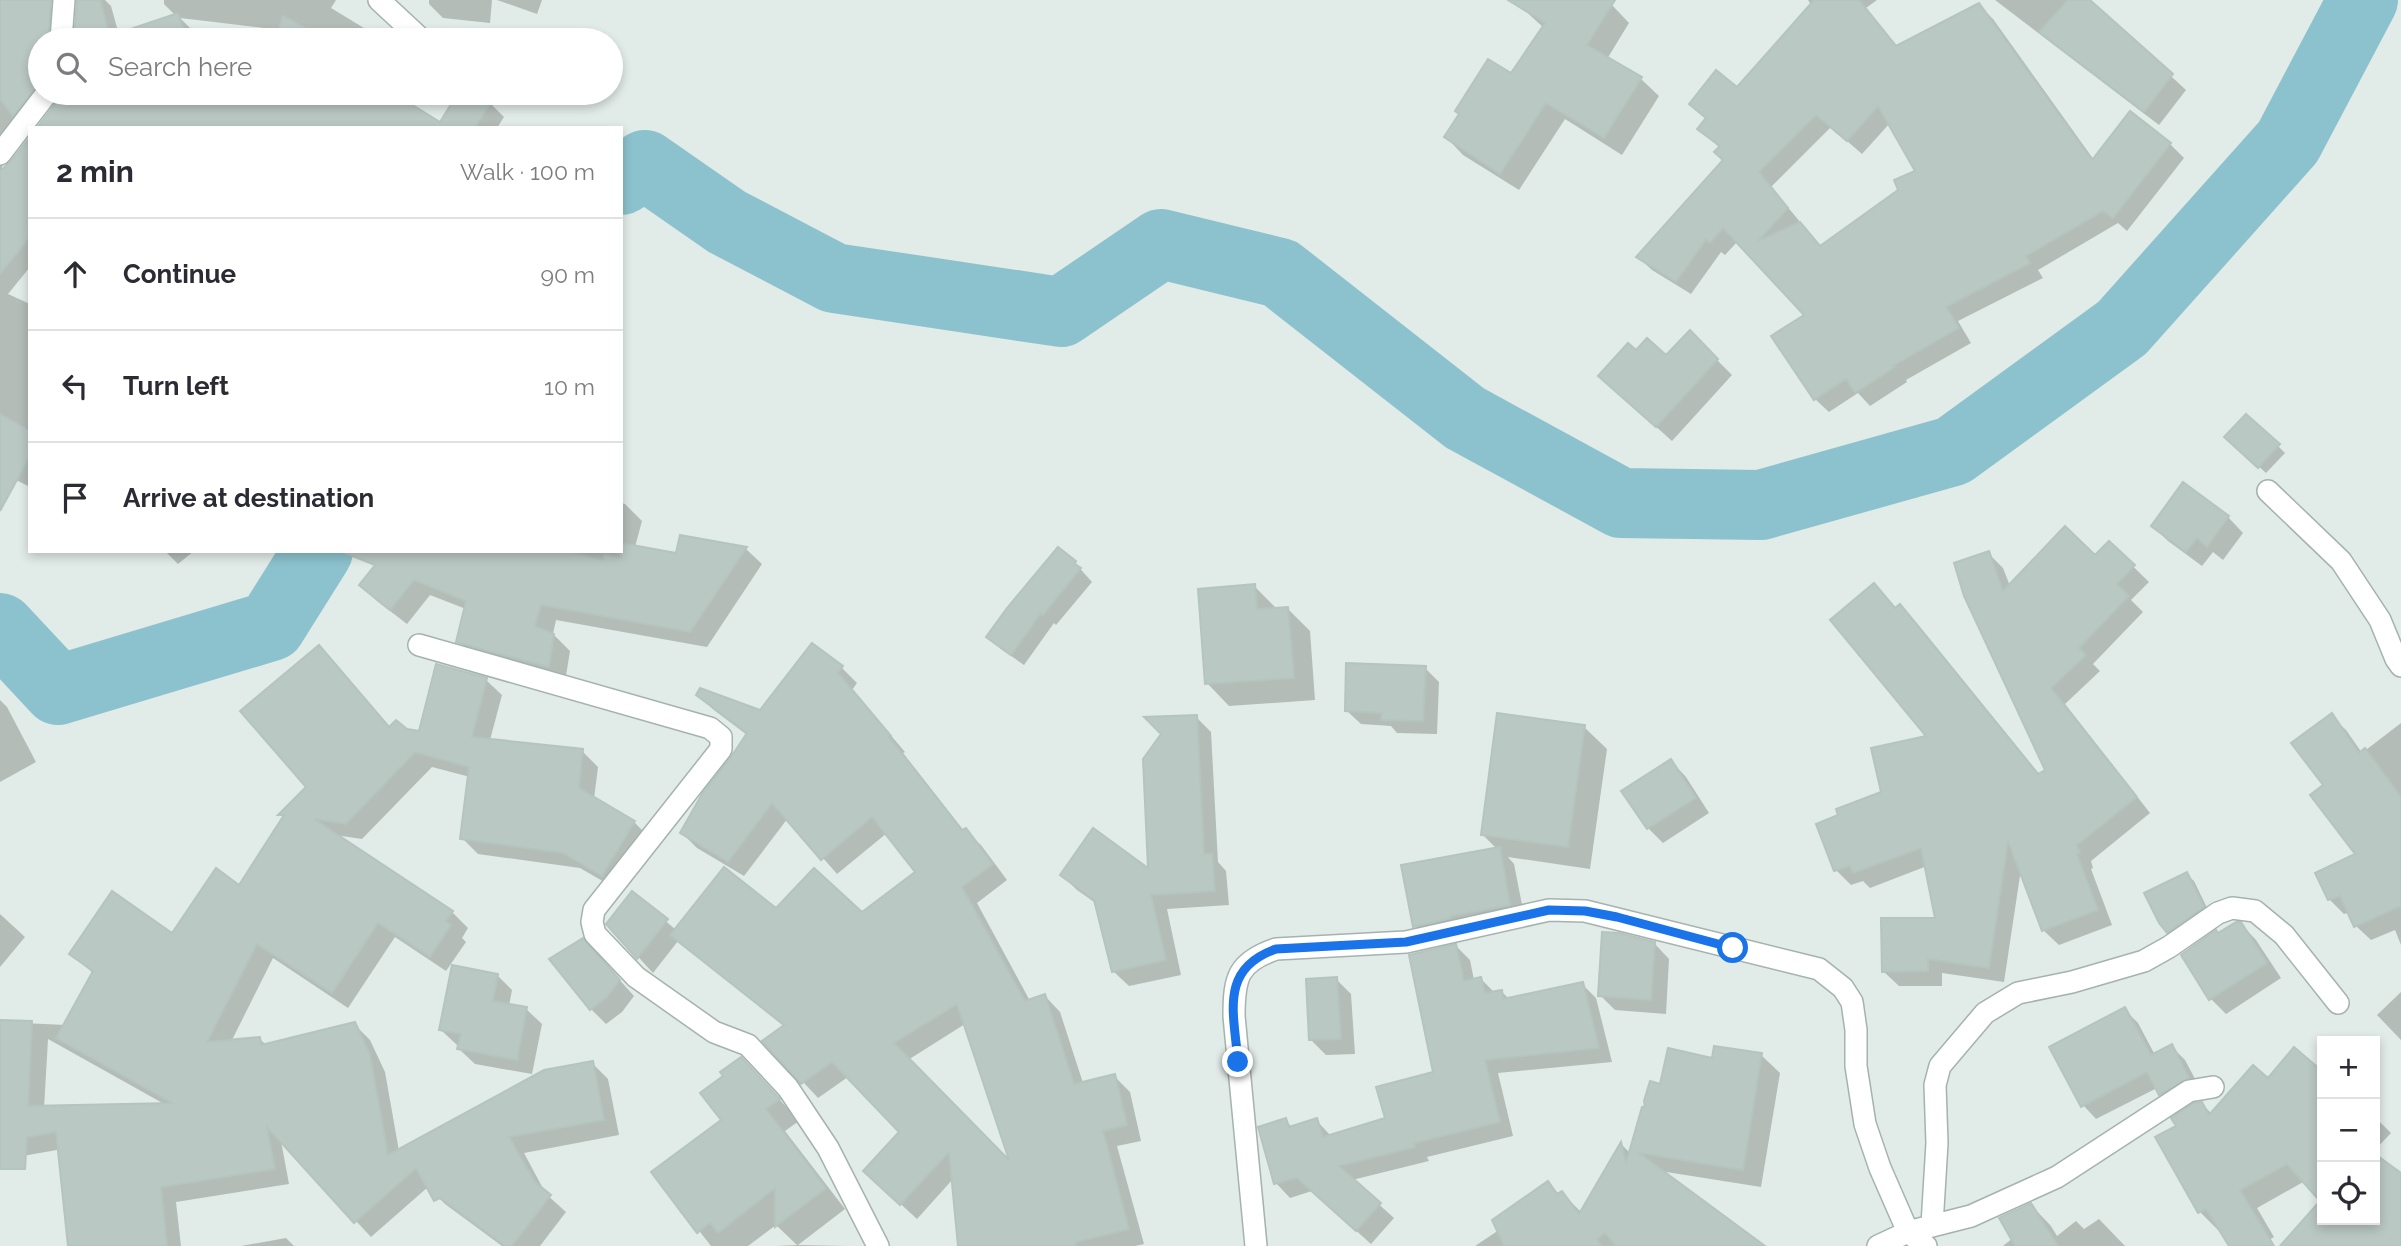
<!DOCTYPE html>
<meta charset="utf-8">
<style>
:root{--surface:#fff;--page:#f7f7f7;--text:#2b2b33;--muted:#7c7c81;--line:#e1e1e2}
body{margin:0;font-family:Raleway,sans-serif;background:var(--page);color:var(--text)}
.controls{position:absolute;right:21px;bottom:21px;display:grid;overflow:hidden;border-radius:0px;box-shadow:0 4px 10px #0003}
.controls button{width:63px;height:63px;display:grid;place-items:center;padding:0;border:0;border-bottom:2px solid var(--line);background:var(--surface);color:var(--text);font:35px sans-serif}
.stop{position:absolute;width:21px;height:21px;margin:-16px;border:5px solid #1a73e8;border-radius:50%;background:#fff}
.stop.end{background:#1a73e8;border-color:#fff;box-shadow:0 2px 7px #0008}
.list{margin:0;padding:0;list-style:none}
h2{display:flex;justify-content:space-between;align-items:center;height:91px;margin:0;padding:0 28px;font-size:30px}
h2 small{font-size:23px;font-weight:400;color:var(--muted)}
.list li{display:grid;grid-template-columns:46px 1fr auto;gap:21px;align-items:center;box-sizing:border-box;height:112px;padding:0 28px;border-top:2px solid var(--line)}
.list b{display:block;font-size:26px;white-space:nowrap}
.list em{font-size:23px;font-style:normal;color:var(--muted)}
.icon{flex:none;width:38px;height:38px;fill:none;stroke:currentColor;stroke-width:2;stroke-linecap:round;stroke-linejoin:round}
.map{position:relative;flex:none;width:2401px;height:1246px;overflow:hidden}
.search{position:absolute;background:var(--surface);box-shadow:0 4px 10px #0003;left:28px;top:28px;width:595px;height:77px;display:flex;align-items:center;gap:18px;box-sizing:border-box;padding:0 24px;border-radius:38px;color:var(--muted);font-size:26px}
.panel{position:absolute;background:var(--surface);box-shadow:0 4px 10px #0003;left:28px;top:126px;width:595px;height:427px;border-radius:0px}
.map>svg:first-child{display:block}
</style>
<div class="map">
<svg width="2401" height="1246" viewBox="0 0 2401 1246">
<rect width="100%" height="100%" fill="#e1ebe7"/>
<path fill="#0003" fill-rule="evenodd" d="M0 0H31L50 6 64 20 62 40H40V93H213L220 113 232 93H405L402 100 440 125 460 93H474L490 103 504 117 497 128H39L62 93 57 94 3 160 2 168H5L30 140V267L8 294 30 304V487L0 472Z
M78 0H105L111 6 119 35 176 16 164 4V0H336L331 8 369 31 378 40H265L272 29 180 18 191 29 195 40H74Z
M429 0H492L490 23 443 18 429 4Z
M497 0H542L537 14Z
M1524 0H1603L1612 5 1629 23 1607 59 1641 79 1659 96 1622 155 1565 119 1519 190 1463 155 1446 137 1511 75 1544 28 1520 6Z
M1808 0H1877L1866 8 1897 47 1979 5 1993 19 2094 160 2170 144 2184 158 2127 231 2118 223 2038 270 2043 278 1958 321 1971 343 1906 380 1907 382 1870 406 1858 393 1829 412 1815 399 1807 315 1738 241 1725 255 1721 252 1691 294 1652 270 1638 257 1725 160 1720 148 1699 129 1707 119 1691 104 1737 89 1811 5ZM1890 123 1917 172 1900 191 1821 247 1800 224 1801 223 1771 187 1831 127 1862 154Z
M1995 0H2088L2186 90 2159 125Z
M1690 333 1732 375 1672 441 1616 391 1636 352 1666 358Z
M2234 444 2278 446 2285 453 2266 473Z
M2184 484 2228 517 2243 533 2223 560 2213 552 2202 566 2168 541 2153 526Z
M621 503 625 504 642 521 635 547 678 555 681 537 746 549 762 564 707 647 556 620 553 634 570 651 565 682 474 657 458 641 466 609 430 595 407 624 377 601 361 585 386 551H621Z
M2109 543 2149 582 2131 600 2143 612 2093 664 2100 671 2065 704 2150 813 2091 861 2093 868 2091 869 2112 925 2059 945 2043 930 2021 869 2004 982 1942 973V986H1899L1883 971 1937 920 1927 866 1870 888 1863 881 1851 885 1836 870 1883 794 1929 737 1874 586 1896 609 1900 606 1915 621 2040 775 2047 770 1988 553 2003 568 2010 586 2096 557Z
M165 551H194L178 564Z
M1075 563 1092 582 1056 625 1054 623 1024 665 1001 649 988 637Z
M1254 586 1277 609 1287 608 1310 631 1315 700 1229 706 1207 683Z
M812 645 842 668 857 683 852 690 905 752 903 753 964 831 981 845 1007 880 977 903 1030 1001 1045 996 1060 1012 1083 1083 1114 1076 1130 1092 1141 1141 1117 1146 1144 1244 1135 1246H960L953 1179 917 1219 881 1186 901 1132 848 1077 818 1098 765 1041 785 1027 678 941 653 973 608 924 633 893 676 930 862 914 917 873 887 833 837 874 788 818 744 876 697 848 682 833 747 735 714 710 698 695 761 712ZM965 1024 1013 1167 908 1060Z
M319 647 391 728 421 733 486 680 502 695 490 740 582 751 598 767 594 799 634 822 650 838 618 890 580 868 478 854 462 838 470 777 432 767 362 839 335 835 452 912 468 928 462 938 466 942 446 971 395 937 348 1008 273 958 231 1042 260 1039 267 1046 354 1024 370 1040 385 1072 399 1151 592 1063 608 1079 619 1135 524 1153 546 1194 566 1212 540 1246H502L445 1204 428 1187 371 1237 281 1141 289 1184 176 1202 181 1246H70L166 1105 48 1039 44 1108 125 1138 0 1160V1022L88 1026 94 974 71 954 172 935 240 887 284 818 281 815 308 787Z
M1425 668 1439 682 1437 734 1397 733 1391 726 1361 724 1346 710Z
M0 700 7 707 36 762 0 782Z
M2331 716 2346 730 2362 753 2401 723V945L2395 930 2371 940 2356 926 2350 912 2344 914 2329 899 2358 855 2326 786Z
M1196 717 1211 732 1218 862 1226 871 1229 905 1167 909 1181 975 1129 986 1113 971 1097 904 1077 890 1062 875 1150 872 1163 734Z
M1584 727 1607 749 1590 869 1508 857 1514 864 1525 920 1430 941 1415 926 1497 849 1482 834Z
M1671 761 1686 777 1709 813 1663 843 1648 828Z
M2186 874 2194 881 2210 914 2175 939 2168 931Z
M0 914 25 937 0 967Z
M2241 924 2256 940 2281 978 2226 1014 2210 998 2218 935Z
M1654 943 1669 959 1666 1014 1615 1010 1600 995Z
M1456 946 1470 960 1474 980 1481 979 1495 993 1501 991 1509 999 1582 984 1596 998 1612 1062 1498 1073 1513 1136 1427 1157 1429 1161 1352 1180 1394 1218 1371 1244 1312 1191 1290 1198 1276 1183 1285 1120 1293 1128 1316 1120 1331 1136 1387 1119 1435 1074Z
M598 956 634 996 622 1012 606 1024 591 1009Z
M497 975 512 990 509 1006 526 1009 542 1024 532 1074 475 1064 459 1049 460 1046 457 1045 441 1030Z
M1336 979 1351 994 1355 1054 1326 1055 1311 1040Z
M2401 992V1040L2377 1015Z
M2124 1009 2138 1023 2155 1055 2171 1046 2185 1060 2202 1092 2174 1108 2157 1088 2096 1119 2083 1105Z
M2294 1049 2322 1073V1199L2305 1181 2257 1208 2274 1237 2259 1246H2235L2220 1229 2218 1230 2200 1212 2178 1127 2202 1104 2212 1114 2268 1080Z
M1761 1055 1780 1073 1761 1187 1660 1171 1762 1246H1475L1499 1230 1548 1183 1559 1194 1562 1193 1582 1213 1622 1145 1631 1154 1661 1086 1714 1060Z
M762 1080 799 1121 785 1131 845 1209 798 1245 847 1246H777L797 1245 776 1225 748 1246H711L654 1173 723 1120Z
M2375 1117 2391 1133 2375 1150Z
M2375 1156 2401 1175V1246H2283L2322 1200V1220H2375Z
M2031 1205 2051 1226 2057 1236 2076 1221 2084 1229 2099 1219 2125 1246H2003L2013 1238Z
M286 1238 294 1246H241Z"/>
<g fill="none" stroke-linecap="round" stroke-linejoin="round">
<path stroke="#8cc2cd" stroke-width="70" d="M621 180 645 165 727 222 834 278 1061 312 1161 244 1280 273 1465 418 1621 503 1761 505 1953 451 2122 328 2288 142 2363 0
M0 628 58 690 271 626 318 551"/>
</g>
<path fill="#bac8c3" stroke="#b4c4be" stroke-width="2" fill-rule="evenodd" d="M0 0H51L48 40H40V82L13 116 0 99Z
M77 0H100L110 36 178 13 187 40H74Z
M1508 0H1615L1587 45 1642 77 1604 138 1546 103 1500 174 1444 137 1459 114 1455 111 1488 59 1511 73 1545 23Z
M1814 0H1859L1896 46 1979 3 2092 160 2130 111 2171 143 2113 218 2103 211 2026 256 2030 263 1946 307 1959 328 1893 366 1895 367 1855 393 1846 379 1814 400 1771 336 1804 315 1723 228 1710 243 1706 239 1676 282 1636 257 1723 160 1714 152 1720 146 1697 129 1706 118 1689 104 1716 70 1737 87ZM1878 106 1915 171 1894 180 1898 190 1820 246 1800 222 1758 241 1788 208 1759 172 1816 115 1847 141Z
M2068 0H2090L2173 74 2144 112 2039 32Z
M283 16 327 40H275Z
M60 93H393L440 122 458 93H497L475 128H37L57 101Z
M30 137V237L0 274V171L10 162Z
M1690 330 1718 359 1656 427 1598 376 1628 343 1636 350 1647 338 1666 355Z
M0 414 30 431V456L0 511Z
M2246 414 2280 444 2258 468 2224 437Z
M2183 482 2229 516 2207 547 2197 538 2186 552 2151 526Z
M2065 526 2095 555 2109 541 2135 565 2117 584 2129 596 2079 648 2086 655 2051 688 2137 797 2077 845 2080 853 2077 854 2098 910 2042 931 2008 841 1989 968 1928 959V971L1882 972 1881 918H1935L1921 848 1853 873 1850 866 1834 871 1816 824 1838 815 1836 809 1881 792 1871 748 1926 736 1830 620 1874 583 1895 608 1900 604 2038 774 2045 770 1964 596 1954 563 1989 551 2003 591Z
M680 535 747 547 690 632 541 605 535 626 554 634 549 667 456 642 466 601 414 580 390 610 359 585 375 565 345 553 346 551H567L603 560 604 554 621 558V543L676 553Z
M1058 547 1076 561 1075 564 1081 568 1043 615 1041 613 1011 655 986 637 1007 608Z
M1255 584 1257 609 1288 607 1294 678 1205 684 1198 589Z
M812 643 843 666 838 673 891 736 889 737 962 830 966 828 993 864 962 887 1025 1001 1045 994 1074 1084 1115 1074 1127 1125 1103 1131 1129 1229 1076 1242 1075 1246H958L949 1152 900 1205 863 1171 899 1132 832 1062 801 1084 762 1041 784 1025 670 935 724 867 776 908 814 868 862 912 915 872 872 817 821 860 772 803 728 862 680 833 702 794 731 757 747 733 696 695 700 688 760 710ZM957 1004 1009 1160 894 1043Z
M319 645 389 727 396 720 407 729 419 731 436 664 487 678 472 737 583 749 579 788 635 821 602 876 563 853 460 839 469 767 415 752 346 824 314 819 453 911 446 921 451 925 430 957 378 923 332 993 257 944 207 1042 260 1037 261 1045 355 1022 370 1055 388 1155 544 1070 593 1061 604 1120 509 1137 535 1182 551 1195 512 1246H505L440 1198 434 1201 416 1168 354 1223 267 1127 275 1169 161 1187 167 1246H68L56 1132 27 1137 25 1169H0V1020L32 1021 28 1106 172 1103 56 1038 93 971 69 954 112 891 172 933 216 868 239 885 284 815H278L306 787 240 711Z
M1346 663 1426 666 1423 721 1381 720 1382 713 1345 711Z
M1497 713 1585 725 1568 847 1481 835Z
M2332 713 2359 753 2365 748 2401 797V906L2354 927 2340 896 2328 900 2315 873 2355 854 2310 795 2323 785 2291 743Z
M1197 715 1204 854H1212L1215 891 1151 895 1166 960 1112 972 1094 900 1060 875 1093 828 1148 868 1143 759 1161 734 1144 717Z
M1671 759 1696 798 1647 829 1621 791Z
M1500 847 1510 905 1451 916V918L1413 927 1401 865Z
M2187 872 2204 907 2167 933 2159 923 2144 893Z
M632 891 668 919 637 959 606 924Z
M2236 922H2241L2267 963 2209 1000 2181 955 2216 930 2218 933Z
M1602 932 1619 933 1655 942 1651 1000 1598 996Z
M583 938 620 980 607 997 590 1010 549 959Z
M1456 944 1464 981 1481 977 1485 993 1502 990 1503 999 1583 982 1599 1048 1485 1060 1500 1122 1414 1143 1415 1147 1339 1166 1381 1203 1356 1231 1297 1178 1274 1184 1258 1127 1286 1118 1289 1127 1317 1118 1323 1137 1385 1118 1376 1087 1433 1072 1409 955Z
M452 965 498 974 493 1001 527 1007 517 1060 457 1049 461 1034 439 1030Z
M1337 977 1341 1039 1309 1040 1306 979Z
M2125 1007 2151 1055 2172 1044 2189 1078 2159 1095 2147 1072 2081 1107 2049 1047Z
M1714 1046 1762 1053 1743 1170 1639 1153 1765 1246H1616L1605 1233 1597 1239 1602 1246H1504L1492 1220 1548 1181 1557 1194 1562 1191 1579 1214 1621 1142 1626 1163 1642 1107 1645 1106 1644 1101 1650 1081 1660 1084 1668 1048 1712 1058Z
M2294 1047 2322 1071V1220H2375V1154L2401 1173V1246H2280L2320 1201 2287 1164 2240 1190 2274 1246H2229L2206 1209 2198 1213 2155 1137 2176 1126 2171 1118 2194 1103 2202 1102 2209 1115 2253 1065 2268 1078Z
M741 1057 780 1099 766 1109 826 1188 775 1227V1188L718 1233 710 1223 697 1233 651 1172 721 1120 700 1093 723 1076 720 1072Z
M2031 1203 2058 1246H2015L1999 1218Z"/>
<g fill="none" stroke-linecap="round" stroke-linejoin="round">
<defs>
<path id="minor" d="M379 0 422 40
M61 40 64 0
M0 154 47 93
M2268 491 2341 561 2380 620 2396 659 2401 666
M419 645 710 728 721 737V749L594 910 592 922 595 934 636 977 714 1032 748 1045 788 1088 828 1148 878 1246
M1932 1225 1937 1143 1935 1085 1940 1066 1985 1013 2018 993 2072 982 2144 961 2169 947 2218 913 2232 908 2255 911 2284 935 2338 1003
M1256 1246 1234 1016C1234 977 1238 962 1276 949L1406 942 1549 910 1585 911 1819 969 1843 988 1852 1002 1856 1030V1066L1865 1124 1880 1168 1908 1232 1926 1246
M1878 1246 1908 1232 1971 1216 2057 1177 2189 1091 2213 1087"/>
</defs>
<use href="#minor" stroke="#a4b3ae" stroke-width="24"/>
<use href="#minor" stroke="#fff" stroke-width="21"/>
</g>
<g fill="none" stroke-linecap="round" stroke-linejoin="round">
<path stroke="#1a73e8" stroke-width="9" d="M1238 1062C1234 1013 1219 969 1276 949L1406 942 1549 910 1585 911 1617 917 1733 948"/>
</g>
</svg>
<div class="controls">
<button>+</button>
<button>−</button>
<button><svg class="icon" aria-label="locate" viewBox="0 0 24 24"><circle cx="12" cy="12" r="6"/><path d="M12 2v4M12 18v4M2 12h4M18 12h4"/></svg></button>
</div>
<div class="stop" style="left:1733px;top:948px"></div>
<div class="stop end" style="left:1238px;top:1062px"></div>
<div class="search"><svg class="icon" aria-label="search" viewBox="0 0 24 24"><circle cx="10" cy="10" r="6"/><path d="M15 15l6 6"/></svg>Search here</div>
<section class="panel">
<h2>2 min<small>Walk · 100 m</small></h2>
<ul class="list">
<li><svg class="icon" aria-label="ahead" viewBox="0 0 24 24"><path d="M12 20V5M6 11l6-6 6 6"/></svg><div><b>Continue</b></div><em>90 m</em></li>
<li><svg class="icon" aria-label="left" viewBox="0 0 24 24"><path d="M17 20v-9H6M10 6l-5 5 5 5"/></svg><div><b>Turn left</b></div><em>10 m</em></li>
<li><svg class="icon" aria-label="arrive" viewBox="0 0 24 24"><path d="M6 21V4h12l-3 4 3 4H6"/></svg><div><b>Arrive at destination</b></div></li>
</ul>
</section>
</div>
